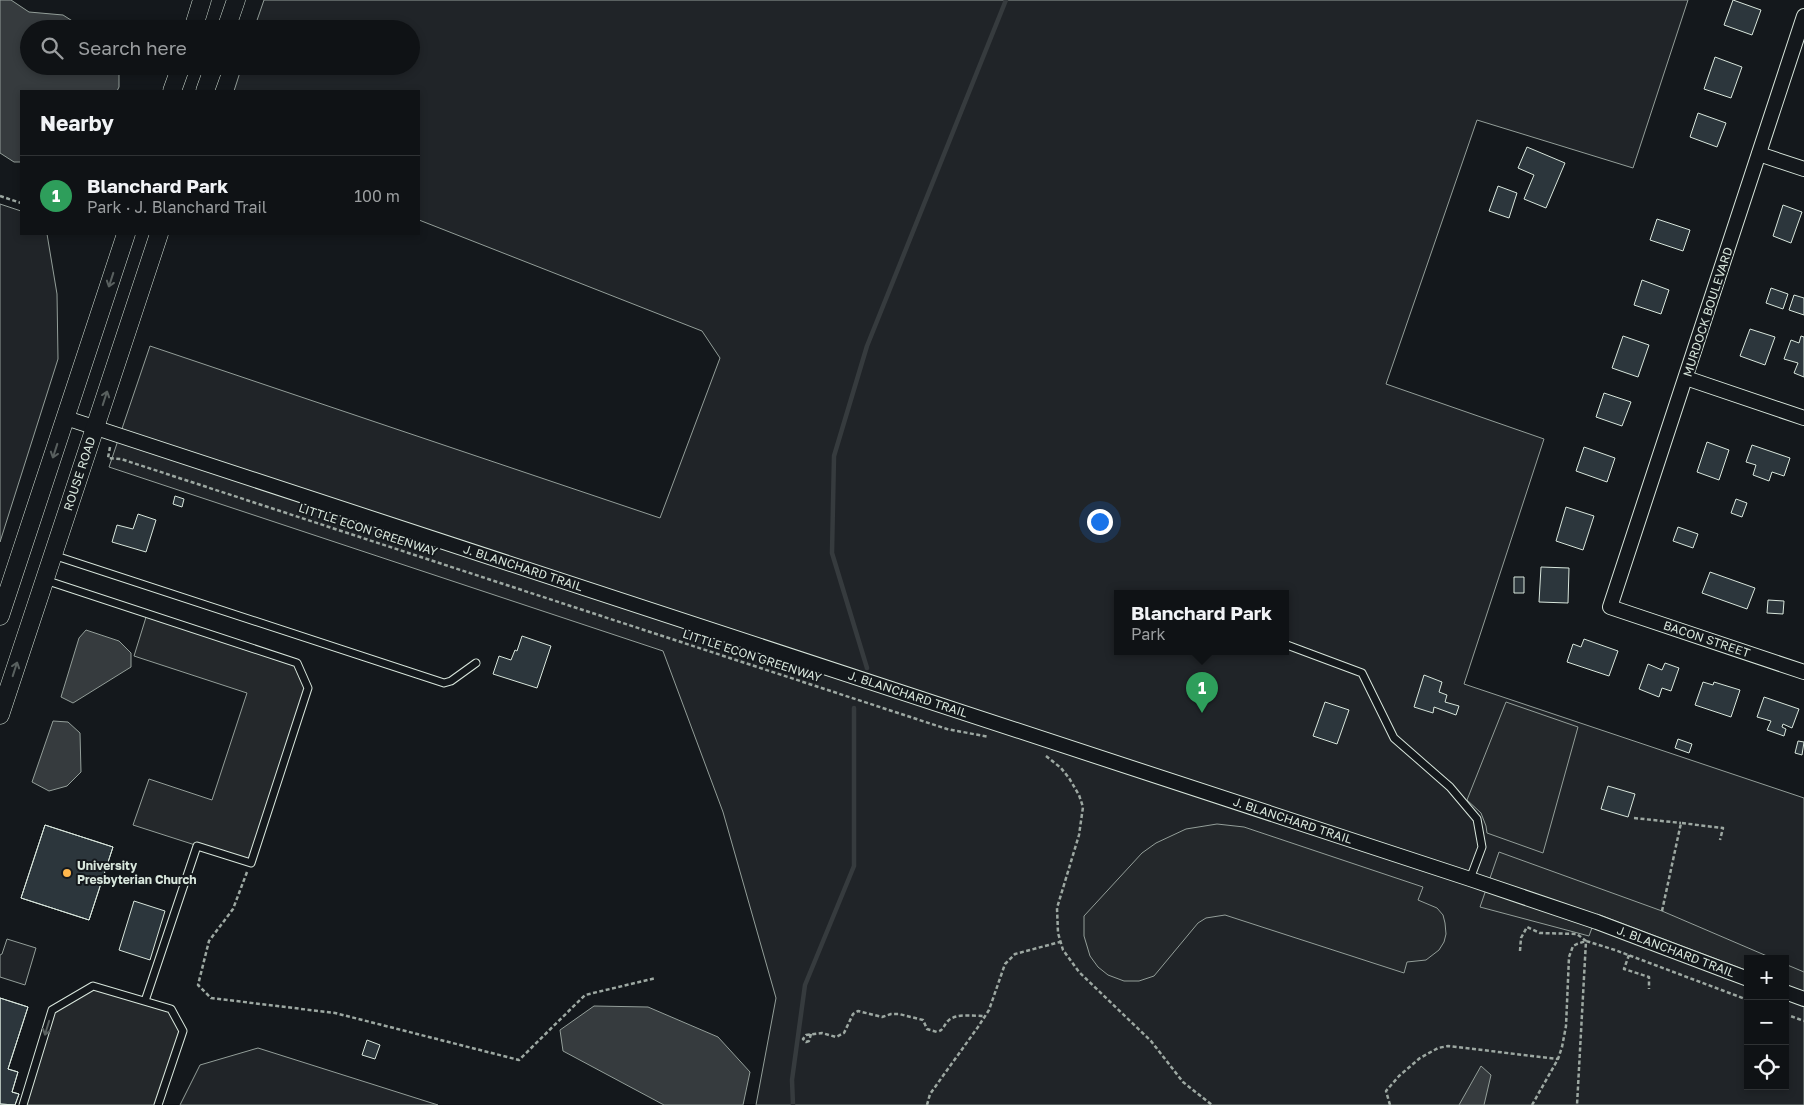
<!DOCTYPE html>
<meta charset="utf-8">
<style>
:root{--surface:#0f1215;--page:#1d2022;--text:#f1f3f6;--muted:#9b9ea0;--line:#2f3234;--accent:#db2777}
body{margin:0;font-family:"Golos Text",sans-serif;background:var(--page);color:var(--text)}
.controls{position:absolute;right:15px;bottom:15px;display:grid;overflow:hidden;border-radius:0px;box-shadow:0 2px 8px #0003}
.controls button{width:45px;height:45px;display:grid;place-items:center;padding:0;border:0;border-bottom:1px solid var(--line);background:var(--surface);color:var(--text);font:25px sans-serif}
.you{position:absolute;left:1099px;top:521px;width:18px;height:18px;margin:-12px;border:4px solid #fff;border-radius:50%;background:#1a73e8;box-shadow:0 0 0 8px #1a73e833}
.badge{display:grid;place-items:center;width:32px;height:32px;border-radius:50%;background:var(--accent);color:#fff;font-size:16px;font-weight:700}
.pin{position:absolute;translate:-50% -41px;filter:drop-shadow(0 1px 2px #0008)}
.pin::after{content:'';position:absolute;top:26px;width:18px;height:15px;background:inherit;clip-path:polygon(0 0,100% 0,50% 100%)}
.popup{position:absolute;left:1114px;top:590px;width:175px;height:65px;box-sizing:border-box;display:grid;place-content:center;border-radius:0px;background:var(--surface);filter:drop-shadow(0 1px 4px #0005);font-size:16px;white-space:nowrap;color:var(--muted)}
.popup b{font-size:19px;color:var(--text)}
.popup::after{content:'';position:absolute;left:50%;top:100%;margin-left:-10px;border:10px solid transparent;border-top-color:var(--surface)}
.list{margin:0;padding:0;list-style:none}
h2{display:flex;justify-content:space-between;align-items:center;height:65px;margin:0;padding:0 20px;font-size:21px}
h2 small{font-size:16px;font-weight:400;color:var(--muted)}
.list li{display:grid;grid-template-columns:32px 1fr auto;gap:15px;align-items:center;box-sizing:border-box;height:80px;padding:0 20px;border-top:1px solid var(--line)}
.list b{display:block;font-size:19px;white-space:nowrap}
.list p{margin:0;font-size:16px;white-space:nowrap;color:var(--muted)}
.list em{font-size:16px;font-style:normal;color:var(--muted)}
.icon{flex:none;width:28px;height:28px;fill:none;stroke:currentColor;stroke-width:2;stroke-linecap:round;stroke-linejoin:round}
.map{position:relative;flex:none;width:1804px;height:1105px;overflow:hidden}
.search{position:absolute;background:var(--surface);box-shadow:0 2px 8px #0003;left:20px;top:20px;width:400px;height:55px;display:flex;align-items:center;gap:12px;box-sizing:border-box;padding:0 18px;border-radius:28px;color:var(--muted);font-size:19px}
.panel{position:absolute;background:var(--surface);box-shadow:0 2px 8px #0003;left:20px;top:90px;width:400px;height:145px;border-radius:0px}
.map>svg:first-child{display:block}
</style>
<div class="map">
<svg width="1804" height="1105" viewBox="0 0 1804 1105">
<rect width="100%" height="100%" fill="#14181c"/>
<path fill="#202428" stroke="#939e99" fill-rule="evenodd" d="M264 0H1688L1633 168 1477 120 1386 384 1544 439 1464 684 1804 798V1105H756L776 998 723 812 663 651 109 467 150 346 660 518 720 358 702 331 419 220V91H234L242 66H411V29H254ZM1118 594H1286V652H1118ZM1748 959H1785V1086H1748Z
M0 204 21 211V234H47L57 294 58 359 0 542Z
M7 939 36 948 25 985 0 977V955L2 954Z
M258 1048 438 1105H180L200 1065Z"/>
<path fill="#24282b" stroke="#939e99" d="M147 614 297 663 308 688 251 863 133 825 149 779 212 800 247 693 134 656Z
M1506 702 1578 727 1543 853 1487 833 1486 826 1481 813 1467 800Z
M1217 824 1244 827 1423 887 1418 900 1437 908 1443 915 1445 923 1446 934 1444 942 1439 950 1426 960 1407 962 1404 973 1225 915 1206 918 1198 923 1154 976 1139 981H1124L1108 975 1098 967 1090 956 1084 936V916L1142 853 1156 843 1186 829Z
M1499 852 1662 911 1774 959H1748V971L1597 914 1589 936 1480 907Z
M1785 964 1804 972V992L1785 985Z
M93 986 171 1009 183 1031 158 1105H23L52 1010Z"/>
<path fill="#363b3e" stroke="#939e99" d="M0 0H11L29 12 63 15 85 29H29V66H119V87L117 91H21V162H14L0 153Z
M86 630 119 641 131 653V667L73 703 61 697 79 638Z
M53 721 68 722 80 733 81 772 67 786 49 791 32 782Z
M594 1006 648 1007 718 1037 750 1072 743 1105H664L563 1051 560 1030Z
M1481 1066 1491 1075 1484 1105H1459Z"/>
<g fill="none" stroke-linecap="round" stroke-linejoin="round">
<path stroke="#363b3e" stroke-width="4.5" d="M867 668 832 553 834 456 867 346 1006 0
M793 1105 792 1080 805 985 854 866V708"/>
</g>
<path fill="#2c363c" stroke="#d8e6dc" d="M1733 0 1761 10 1752 35 1724 25Z
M1715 57 1742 67 1731 98 1704 89Z
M1698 113 1726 123 1717 147 1690 137Z
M1527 147 1565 163 1546 208 1524 199 1534 175 1518 168Z
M1498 186 1517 193 1509 218 1489 211Z
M1783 205 1802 212 1791 243 1773 236Z
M1657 219 1690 230 1683 251 1650 240Z
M1642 280 1669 290 1661 314 1634 305Z
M1771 288 1788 294 1783 309 1766 303Z
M1794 295 1804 298V315L1789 310Z
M1750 329 1775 337 1765 365 1740 356Z
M1623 336 1649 345 1638 377 1612 368Z
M1801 336 1804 337V377L1794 373 1798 363 1784 359 1791 340 1799 343Z
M1604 393 1631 402 1622 426 1596 417Z
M1707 442 1729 450 1719 480 1697 472Z
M1752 445 1790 458 1784 476 1772 472 1769 481 1753 475 1756 465 1746 462Z
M1584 447 1615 458 1607 482 1576 471Z
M175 496 184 499 182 507 173 504Z
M1736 499 1747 503 1742 517 1731 513Z
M1566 507 1594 516 1583 550 1556 541Z
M138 514 156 520 146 552 112 542 117 525 133 529Z
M1678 527 1698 534 1693 548 1673 541Z
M1541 567 1569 568 1568 603 1539 602Z
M1710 572 1755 588 1747 609 1702 593Z
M1514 577H1524V593H1514Z
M1768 600 1784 601 1783 614 1767 613Z
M522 636 551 646 537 688 493 674 499 656 511 660 515 650 517 651Z
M1584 639 1618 651 1609 676 1567 662 1573 644 1581 647Z
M1665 663 1679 668 1671 691 1662 688 1659 697 1639 689 1648 664 1662 670Z
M1424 675 1442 682 1439 692 1447 695 1445 702 1459 706 1456 715 1434 707 1433 713 1414 707Z
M1703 682 1713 685 1714 682 1740 690 1731 717 1695 705Z
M1764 697 1799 709 1792 728 1783 724 1782 727 1786 729 1784 736 1767 730 1771 721 1757 717Z
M1325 702 1349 710 1337 744 1313 736Z
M1678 739 1692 744 1689 753 1675 748Z
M1798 741 1804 742 1802 755 1795 753Z
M1608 786 1635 794 1628 817 1601 809Z
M45 825 113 847 89 920 21 898Z
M45 825 113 847 89 920 21 898Z
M134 901 165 911 150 960 119 950Z
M0 998 28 1007 8 1069 18 1072 12 1092 19 1094 15 1105 0 1104Z
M0 998 28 1007 8 1069 18 1072 12 1092 19 1094 15 1105 0 1104Z
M367 1040 380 1045 375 1059 362 1055Z"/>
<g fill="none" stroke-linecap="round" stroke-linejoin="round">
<defs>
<path id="service" d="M53 555 444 683 451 681 476 663
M45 580 297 663 308 688 251 863 197 846 145 1001
M1287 645 1362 673 1394 738 1450 787 1477 819 1482 847 1470 879
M23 1105 52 1010 93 986 171 1009 183 1031 158 1105"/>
<g id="minor">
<path id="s1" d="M1804 16 1610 607 1804 672"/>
<path d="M1759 154 1804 169"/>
<path d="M1686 378 1804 418"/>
<path id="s2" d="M66 418 1470 879 1597 922 1748 979"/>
<path d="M1785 992 1804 999"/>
</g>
<g id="tertiary">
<path d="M193 29 202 0"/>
<path d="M226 29 236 0"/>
<path d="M172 91 181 66"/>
<path d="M205 91 214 66"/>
<path d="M0 616 126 234"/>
<path id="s3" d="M0 715 159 234"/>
</g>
</defs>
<use href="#service" stroke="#d8e6dc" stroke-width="9"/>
<use href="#minor" stroke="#d8e6dc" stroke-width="16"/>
<use href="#tertiary" stroke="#d8e6dc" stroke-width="19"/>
<path stroke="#9da8a2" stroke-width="2.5" stroke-dasharray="4 2.5" stroke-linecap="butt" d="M0 196 21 203
M110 447 108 458 121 459 947 729 989 737
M1046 756 1061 768 1069 778 1079 795 1083 807 1079 835 1057 908 1058 933 1063 950 1079 972 1151 1041 1183 1082 1212 1105
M1634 818 1681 823
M247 872 233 909 209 941 198 985 211 998 335 1013 519 1060 585 995 656 978
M1662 911 1681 823 1723 828 1720 840
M1520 951 1521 938 1527 927 1540 933 1577 934 1586 941 1577 1105
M1629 955 1624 969 1649 977V989
M1785 1014 1804 1021
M811 1034 809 1041 806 1042 803 1039 806 1035 822 1033 836 1037 844 1033 853 1014 858 1011 882 1017 891 1014H899L923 1020 927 1029 937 1032C944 1030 943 1026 948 1021 955 1013 974 1016 984 1016
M927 1105 930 1094 978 1027 989 1010 1005 964 1015 954 1060 942
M1390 1105 1386 1091 1399 1076 1420 1058 1438 1048 1448 1046 1558 1059
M1532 1105 1558 1059 1562 1047 1566 1026 1569 957 1573 946 1577 944 1586 941 1615 950 1748 1000"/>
<use href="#service" stroke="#14181c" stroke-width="7"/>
<use href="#minor" stroke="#14181c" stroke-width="14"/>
<use href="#tertiary" stroke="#14181c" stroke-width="18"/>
</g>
<defs><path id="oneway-shaft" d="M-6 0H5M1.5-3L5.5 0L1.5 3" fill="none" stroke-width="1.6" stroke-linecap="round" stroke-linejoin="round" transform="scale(1.25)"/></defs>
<g stroke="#59605f">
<use href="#oneway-shaft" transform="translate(111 280) rotate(108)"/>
<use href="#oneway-shaft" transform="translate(105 398) rotate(-72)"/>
<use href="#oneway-shaft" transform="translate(55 451) rotate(108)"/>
<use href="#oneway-shaft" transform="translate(15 669) rotate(-72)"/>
<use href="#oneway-shaft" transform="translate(47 1028) rotate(107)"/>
</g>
<circle fill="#ffb74d" stroke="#14181c" stroke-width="2" cx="67" cy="873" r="5"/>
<g text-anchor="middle" stroke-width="4" stroke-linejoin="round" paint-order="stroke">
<g font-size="12" fill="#d8e6dc" stroke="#14181c">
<text transform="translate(1708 312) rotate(-72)" y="4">MURDOCK BOULEVARD</text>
<text dy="4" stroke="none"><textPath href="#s3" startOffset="254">ROUSE ROAD</textPath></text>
<text transform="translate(368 530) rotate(18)" y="4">LITTLE ECON GREENWAY</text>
<text dy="4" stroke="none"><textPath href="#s2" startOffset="481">J. BLANCHARD TRAIL</textPath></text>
<text dy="4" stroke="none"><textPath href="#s1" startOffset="724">BACON STREET</textPath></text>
<text transform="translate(752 656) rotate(18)" y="4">LITTLE ECON GREENWAY</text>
<text dy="4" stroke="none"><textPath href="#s2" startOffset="886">J. BLANCHARD TRAIL</textPath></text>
<text dy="4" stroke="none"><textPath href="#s2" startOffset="1291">J. BLANCHARD TRAIL</textPath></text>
<text dy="4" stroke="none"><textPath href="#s2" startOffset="1696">J. BLANCHARD TRAIL</textPath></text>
</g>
<g font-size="12" font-weight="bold" fill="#d8e6dc" stroke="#14181c" text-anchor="start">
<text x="77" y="870">University<tspan x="77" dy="14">Presbyterian Church</tspan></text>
</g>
</g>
</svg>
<div class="controls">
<button>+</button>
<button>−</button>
<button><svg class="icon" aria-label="locate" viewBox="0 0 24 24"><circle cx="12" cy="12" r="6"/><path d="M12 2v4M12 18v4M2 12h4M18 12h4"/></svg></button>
</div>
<div class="you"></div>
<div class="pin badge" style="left:1202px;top:713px;background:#2e9e5b">1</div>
<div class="popup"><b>Blanchard Park</b>Park</div>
<div class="search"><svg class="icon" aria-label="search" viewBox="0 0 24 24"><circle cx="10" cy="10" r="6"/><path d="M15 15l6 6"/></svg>Search here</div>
<section class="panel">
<h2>Nearby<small></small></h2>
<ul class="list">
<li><span class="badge" style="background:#2e9e5b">1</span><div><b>Blanchard Park</b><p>Park · J. Blanchard Trail</p></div><em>100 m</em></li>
</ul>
</section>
</div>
